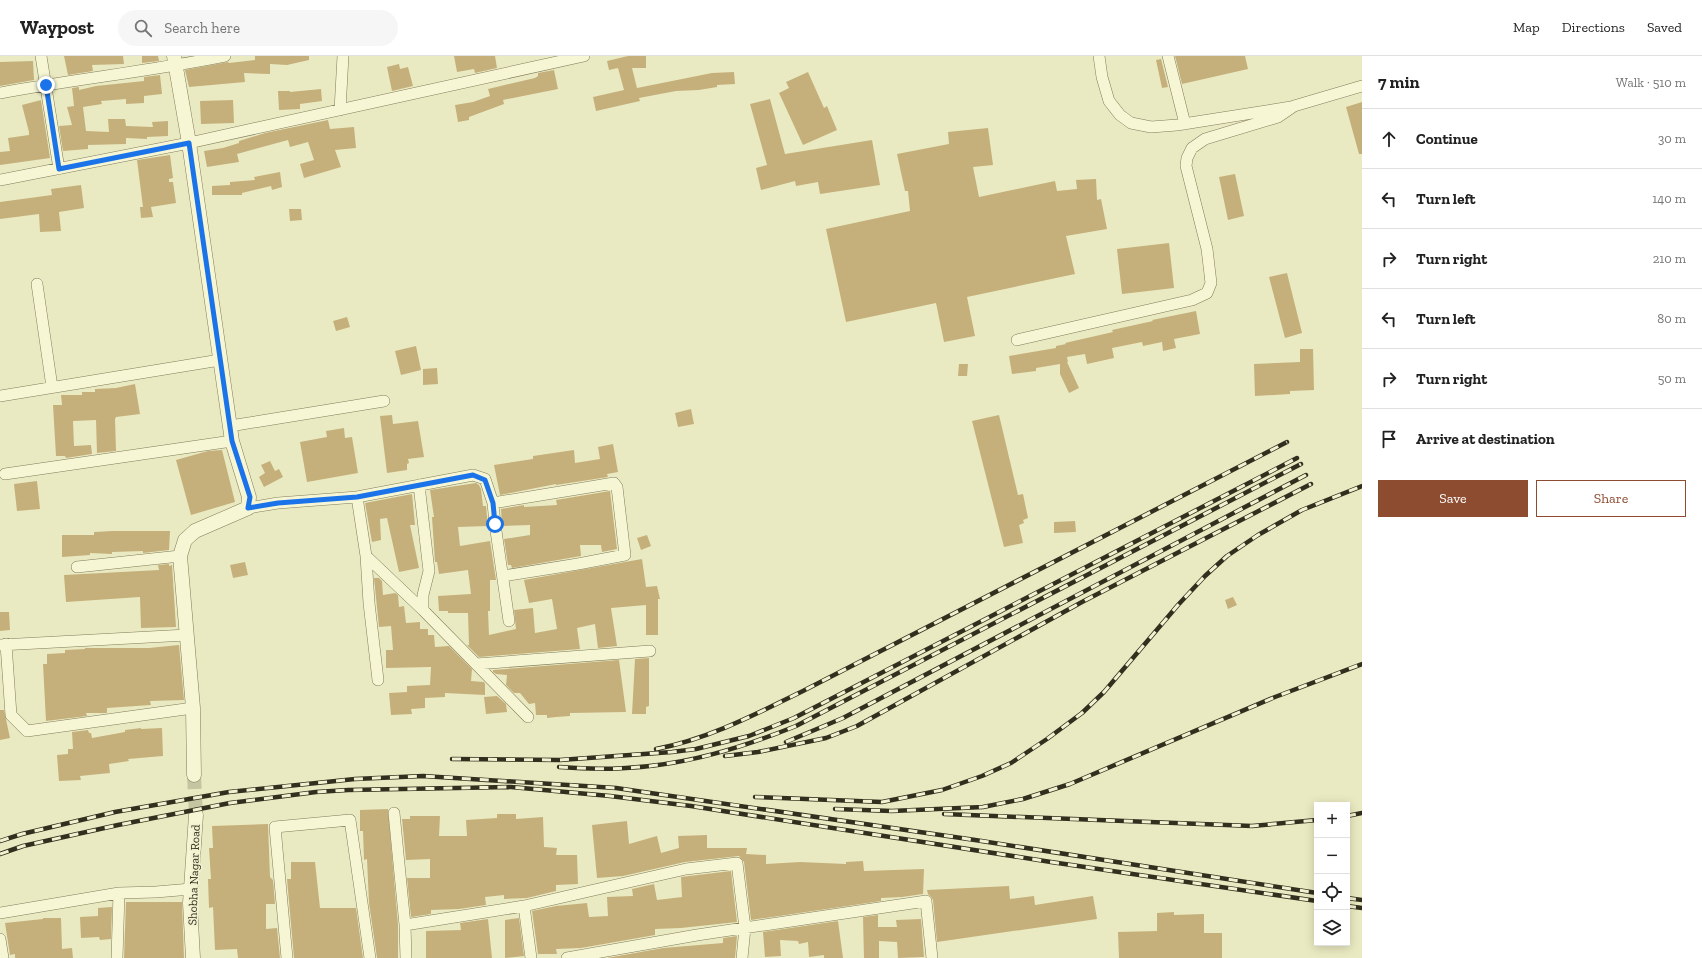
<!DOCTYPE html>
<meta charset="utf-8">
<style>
:root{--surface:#fff;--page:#f6f6f6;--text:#222;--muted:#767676;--line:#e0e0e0;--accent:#8d4b30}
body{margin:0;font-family:"Zilla Slab",serif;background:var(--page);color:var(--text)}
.controls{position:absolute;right:12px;bottom:12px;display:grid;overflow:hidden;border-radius:0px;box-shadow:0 2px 10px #0003}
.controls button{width:36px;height:36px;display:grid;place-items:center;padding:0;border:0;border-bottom:1px solid var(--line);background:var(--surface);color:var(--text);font:20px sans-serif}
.stop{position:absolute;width:12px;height:12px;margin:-9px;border:3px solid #1a73e8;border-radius:50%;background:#fff}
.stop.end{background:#1a73e8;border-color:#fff;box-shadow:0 1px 4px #0008}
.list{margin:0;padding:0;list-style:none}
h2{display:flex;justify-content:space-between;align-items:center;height:52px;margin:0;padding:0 16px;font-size:17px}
h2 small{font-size:13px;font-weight:400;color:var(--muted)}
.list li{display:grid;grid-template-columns:26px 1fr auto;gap:12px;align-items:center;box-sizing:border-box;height:60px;padding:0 16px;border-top:1px solid var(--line)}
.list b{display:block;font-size:15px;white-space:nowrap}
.list em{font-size:13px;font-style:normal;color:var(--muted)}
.actions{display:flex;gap:8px;padding:12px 16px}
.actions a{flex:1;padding:9px 0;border:1px solid var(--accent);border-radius:0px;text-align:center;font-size:14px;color:var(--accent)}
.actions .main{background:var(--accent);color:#fff}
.icon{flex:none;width:22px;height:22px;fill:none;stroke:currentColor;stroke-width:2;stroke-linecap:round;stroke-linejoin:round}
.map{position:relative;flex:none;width:1362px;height:902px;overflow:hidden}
header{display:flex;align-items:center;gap:24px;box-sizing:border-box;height:56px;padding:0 20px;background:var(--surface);border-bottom:1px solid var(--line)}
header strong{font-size:19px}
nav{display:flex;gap:22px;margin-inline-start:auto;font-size:14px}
.search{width:280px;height:36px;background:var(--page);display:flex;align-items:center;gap:10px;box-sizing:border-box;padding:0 14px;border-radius:22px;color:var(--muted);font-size:15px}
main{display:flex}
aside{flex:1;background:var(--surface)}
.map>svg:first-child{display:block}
</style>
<header>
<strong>Waypost</strong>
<div class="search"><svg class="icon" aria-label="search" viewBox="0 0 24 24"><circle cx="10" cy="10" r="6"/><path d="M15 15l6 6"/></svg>Search here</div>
<nav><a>Map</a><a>Directions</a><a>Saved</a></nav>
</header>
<main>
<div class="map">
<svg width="1362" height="902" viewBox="0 0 1362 902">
<rect width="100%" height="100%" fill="#eaeac2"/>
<path fill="#c5b07b" d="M64 0H123L124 8 92 9 93 15 68 19Z
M142 0H158L159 5 142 7Z
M255 0H309V4L287 9 270 8V18L244 17 245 26 189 31 185 14 228 6 229 7 255 4Z
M454 0H495L497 12 475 17 474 13 457 16Z
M628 0H646V12H632L637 32 712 17 734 16 735 28 717 29V31L699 34 676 35 639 42 640 45 596 55 593 41 624 34 618 12 609 14 607 5Z
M1175 0H1245L1248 13 1182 28Z
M1161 3 1168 31 1162 32 1156 4Z
M33 5 34 24 0 30V6Z
M399 8 400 13 408 11 413 30 392 35 387 11Z
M554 14 558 33 503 44 504 48 469 61V64L458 66 455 49 473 46 490 40 488 33 535 22 538 20V17Z
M808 16 824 52 827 50 837 74 803 89 779 37 789 32 786 26Z
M160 19 162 38 144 40V47L126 48V43L101 45 102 48 83 51 86 75 109 76 108 63H125L126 70 153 71 152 66 168 65V80L147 81V83L126 82V88L88 89V93L63 95 59 70 72 69 67 51 74 50 72 32 79 31V34L96 30 144 25V21Z
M321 33 322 45 300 48V53L279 54 278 35H290V36Z
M770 43 785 98 872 84 880 129 820 138 818 126 796 130 795 125 761 134 756 112 767 109 750 48Z
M41 44 50 102 0 109V96L10 95 8 82 29 79V76L22 49Z
M233 44 234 67 201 68 200 45Z
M1362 46V98H1359L1346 51Z
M328 64 330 73 354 71 356 92 335 94 341 111 304 122 300 108 314 104 308 86 290 91 288 84 237 98 239 106 207 111 204 95 223 92 239 87V85L265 77Z
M988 72 993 109 973 111 979 141 1055 125 1057 135 1077 133 1076 124 1096 123 1097 144 1101 143 1107 173 1066 180 1075 218 967 241 975 280 944 286 936 247 846 266 826 173 910 155 908 135H905L897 98 949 88 948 76Z
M170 99 173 122 169 123V126H173L176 147 151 151 153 161 141 162 140 151H143L137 104Z
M280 116 282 131 272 134 271 130 242 137V139H212V130L230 129V126L255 124 254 121Z
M1235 118 1244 160 1228 164 1219 121Z
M81 129 84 152 59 156 61 175 40 176 39 158 0 163V146L52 139 51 133Z
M289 153H301L302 164 290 165Z
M1169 187 1174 232 1122 238 1117 193Z
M1287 217 1302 277 1285 282 1269 221Z
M1196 255 1200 278 1174 283 1176 292 1163 295 1162 286 1143 290 1142 286 1112 292 1114 302 1087 308 1085 298 1067 301 1068 306H1067L1079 332 1069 337 1060 318V308L1036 312V315L1012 318 1009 300 1056 292V290L1066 288 1065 287 1113 276 1112 274 1153 265 1152 264Z
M347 261 350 271 336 275 333 265Z
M416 290 421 314 401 319 395 295Z
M1300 293H1313L1314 334 1290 335V338L1255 340 1254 308 1300 306Z
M959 308H968L967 320H958Z
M437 312 438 328 423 329V313Z
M135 328 140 358 116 361 115 363 116 395 97 397 96 364 73 365 74 390 91 389 92 398 66 402 65 400H56L53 349H62L61 339H82V336H95V333L116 332Z
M691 353 694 368 678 371 675 357Z
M392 359 393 368 418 365 424 401 408 403 409 407 407 408V414L387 417 380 360Z
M999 359 1018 439 1023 438 1028 462 1023 464 1024 467 1019 469 1023 487 1004 491 972 365Z
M344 372 345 382 352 381 358 417 307 426 300 386 327 381 326 375Z
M613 388 618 416 607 418 608 421 556 429V428L500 439 494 409 533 403V400L574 394 575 407 600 403 598 391Z
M222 394 235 446 191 459 176 404 208 395Z
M270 405 275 415 279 413 283 421 264 431 259 421 265 417 261 409Z
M37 425 40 453 17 455 14 428Z
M476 427 479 429 481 433 483 450H486L488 470 458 471 460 490 490 485 496 524H490V555H488L489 579 516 573 514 554 533 552 535 577 557 573 552 543 529 547 524 524 642 503 646 531 657 530 660 543H658V579H646V549L611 552 617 590 598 592 595 568 577 572 580 593 479 601 467 589H469L468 557H448V555H439L438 540 471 538 468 514 439 518 437 506H435L432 461H434L430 434Z
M610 435 617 493 602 496 601 489H580L581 500 512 512 511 509H508L504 483 530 479V469L502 470 501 453 524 449V451L557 449 556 444Z
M412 438 415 469H410L419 512 399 516 387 462 380 463 381 484 372 486 365 447Z
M1075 465 1076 476 1054 477V466Z
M113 475H170L169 494 143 497V495L112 496V498L90 497V499L62 501V479H94V476Z
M647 479 651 490 641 494 637 482Z
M245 506 248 519 233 522 230 509Z
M169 508V510L172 509 176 571 141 572 140 541 66 546 64 519 159 514 158 509Z
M374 522H379L382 525 383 539 395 537 398 539 399 551 404 550 406 567 420 566V573H428V579H434L435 591 449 590 472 613 471 625 484 626 485 628V639L445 637V641L425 642V652L411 653 412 658 391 659 389 637 407 636V630L430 629 431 611 386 612V594H393L391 570 379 571Z
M1233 541 1237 549 1228 553 1225 544Z
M0 556H9L10 574 0 575Z
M179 589 184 644 150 645 151 649 107 652V657H86L87 660 46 665 43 608H47V598L65 597V594L85 593V592H149Z
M649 602V650L646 651V658H632L635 603Z
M619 604 626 656 570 657V660L556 661 547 662V659H536L535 647 529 648 520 637H514L506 629 507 619 496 618 493 616V614Z
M497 640 506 648 507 656 486 658 484 641Z
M0 654H4L10 682 0 684Z
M141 672V673L162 672 163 700 128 703 129 705 109 708 110 717 80 720 81 724 59 725 57 699 68 698V693H73L72 676 88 674 89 677H91L92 682 125 676V674Z
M388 753 398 869V902H377L369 847 367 803 364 804 363 775H360V754Z
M497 758H516V763L543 761 544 791 557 792 556 799H577L578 828 556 829V835L527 842 504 843V839L485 841 486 849 459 853 431 854V858L411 861 407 822H430V803L406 804 402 763H410V760H440L439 780H467L466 764 497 762Z
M627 765 629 788 657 780 661 797 679 792 678 780 707 779V792H747L746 798 766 799V808L800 806 846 808V806L863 805 864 815 924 813 923 838 902 841 881 842V845L751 864 744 806 739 800 685 806 623 820 597 822 592 769Z
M268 768 270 821 273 824 275 848H266V873L277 872 280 902H238L237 893 215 894 213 851 209 852 208 823H211L209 792H213L212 770Z
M291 806H315L320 852H356L363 902H294L287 823H291Z
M731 815 737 866 681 872 655 873V879L581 892 556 893 557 898H538L532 855 556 850 587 847 589 861 608 860 607 841 633 840 632 833 654 828 657 844 682 841 681 821Z
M1009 830 1010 843 1034 840 1035 849 1093 840 1097 863 937 886 933 844 931 841 928 838 927 834Z
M126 846H182L184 902H124Z
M112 851 111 883 100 884 99 881 81 882 80 861 98 860V852Z
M1174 856V859L1204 858V877H1222V902H1119L1118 876 1157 875V857Z
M878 859V871H897L896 864 921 863 924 901 898 902 897 886 879 885V902H864L863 861Z
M43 862H61L62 893 72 892 73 902H15V898L10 899 5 867 43 863Z
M519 862 524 900 505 902V864Z
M488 863 492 902H426V875L461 874 460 867Z
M838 865 843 902H824V899L809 901 808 886 799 888 798 885 780 884 781 900 765 901 763 876Z
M737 880 735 902H607L663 892 723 887V882Z"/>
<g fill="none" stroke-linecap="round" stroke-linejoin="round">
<path stroke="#c5c5a1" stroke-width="14" stroke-dasharray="14 7" stroke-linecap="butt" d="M194 719 196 759"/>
<defs>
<path id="minor" d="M41 0 59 113
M1099 0 1102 21 1109 45 1120 59 1131 67 1151 71 1177 69 1291 51
M1168 0 1185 68
M0 37C75 23 151 15 225 0
M340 54 343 0
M0 124 189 87 584 0
M37 228 52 331
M1017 284 1192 244 1207 237 1211 227 1207 193 1186 110 1187 102 1192 92 1205 83 1278 61 1294 50 1362 30
M0 340 220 304
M230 370 384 345
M5 418 232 385
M419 429 429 515 423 539V554
M357 441 366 500 369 547 378 624
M493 447 614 427 617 431 625 499 578 508 503 520
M248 452 278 447 357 441 473 419 485 423 493 447 495 468 509 565
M366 500 423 554 528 661
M77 511 180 500
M6 588 11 659 27 675 193 652
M0 589 187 579
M476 608 650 595
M394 757 405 869
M524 850 686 813 737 807 745 872 742 902
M0 857 119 837 156 836 191 833
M0 883 3 902
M117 902 119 837
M287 902 275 771 350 764 370 902
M406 902 405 869 524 850 531 902
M567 902 697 879 926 845 932 902"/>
<path id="tertiary" d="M174 0 189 87 232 385 249 441 248 452 195 475 185 484 180 500 193 652 194 719
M193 902 190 847 196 759"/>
</defs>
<use href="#minor" stroke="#827c5b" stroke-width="12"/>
<use href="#tertiary" stroke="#827c5b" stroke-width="15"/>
<use href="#minor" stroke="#f6f6d5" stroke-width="11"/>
<use href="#tertiary" stroke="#f6f6d5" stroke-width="14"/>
<defs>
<path id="rail" d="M786 686 843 662 1306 419
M656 693C708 683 754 659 801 636L1287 386
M725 700 758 696 826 682 857 670 1082 546 1311 428
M452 703 560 704 672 696 696 693 749 680 794 662 1297 402
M559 711C581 712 604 714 626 712 686 709 741 692 796 670L1301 408
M755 741 882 746 942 734 982 720 1011 707 1047 683 1082 657 1104 636 1178 549 1205 520 1227 500 1258 479 1302 454 1362 430
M835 753 892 755 983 751 1023 743 1070 728 1275 641 1362 608
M944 758 1252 770 1317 764
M1347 760 1362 757
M0 785 22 778 115 756 229 736 355 723 423 720 616 732 975 784 1317 837
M0 798 23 790 118 769 230 747 316 736 348 734 511 731 610 740 691 750 1051 806 1317 845
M1347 842 1362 844
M1347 850 1362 852"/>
</defs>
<use href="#rail" stroke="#332f1e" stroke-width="4.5"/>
<use href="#rail" stroke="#f2f2d1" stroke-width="3" stroke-dasharray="9" stroke-linecap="butt"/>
</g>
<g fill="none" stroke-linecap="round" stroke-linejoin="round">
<path stroke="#1a73e8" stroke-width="5" d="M46 29 59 113 189 87 232 385 250 441 248 452 278 447 357 441 473 419 485 424 493 447 495 468"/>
</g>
<g text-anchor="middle" stroke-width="3.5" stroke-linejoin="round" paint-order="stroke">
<g font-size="12" fill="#332f1e" stroke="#f2f2d1">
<text transform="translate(194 819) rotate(-88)" y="4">Shobha Nagar Road</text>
</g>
</g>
</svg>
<div class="controls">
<button>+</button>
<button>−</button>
<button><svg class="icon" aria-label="locate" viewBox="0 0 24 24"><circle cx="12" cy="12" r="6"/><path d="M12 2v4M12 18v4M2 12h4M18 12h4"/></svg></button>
<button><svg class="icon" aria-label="layers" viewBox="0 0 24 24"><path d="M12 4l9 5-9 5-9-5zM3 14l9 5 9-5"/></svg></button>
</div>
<div class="stop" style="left:495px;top:468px"></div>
<div class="stop end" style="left:46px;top:29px"></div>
</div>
<aside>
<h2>7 min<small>Walk · 510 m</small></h2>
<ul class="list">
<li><svg class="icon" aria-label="ahead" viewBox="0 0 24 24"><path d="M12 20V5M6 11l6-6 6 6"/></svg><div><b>Continue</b></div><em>30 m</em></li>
<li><svg class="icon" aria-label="left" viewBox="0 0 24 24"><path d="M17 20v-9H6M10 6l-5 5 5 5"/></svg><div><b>Turn left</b></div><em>140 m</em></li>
<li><svg class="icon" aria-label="right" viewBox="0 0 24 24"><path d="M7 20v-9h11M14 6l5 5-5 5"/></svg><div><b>Turn right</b></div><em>210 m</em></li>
<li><svg class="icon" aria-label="left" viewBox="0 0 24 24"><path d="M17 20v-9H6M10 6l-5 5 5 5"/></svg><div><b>Turn left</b></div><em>80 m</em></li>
<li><svg class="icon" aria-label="right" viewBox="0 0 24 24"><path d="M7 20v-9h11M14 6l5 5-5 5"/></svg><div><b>Turn right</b></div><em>50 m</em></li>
<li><svg class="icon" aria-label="arrive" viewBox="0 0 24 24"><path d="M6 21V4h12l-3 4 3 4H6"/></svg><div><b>Arrive at destination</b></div></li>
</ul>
<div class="actions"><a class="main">Save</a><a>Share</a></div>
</aside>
</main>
